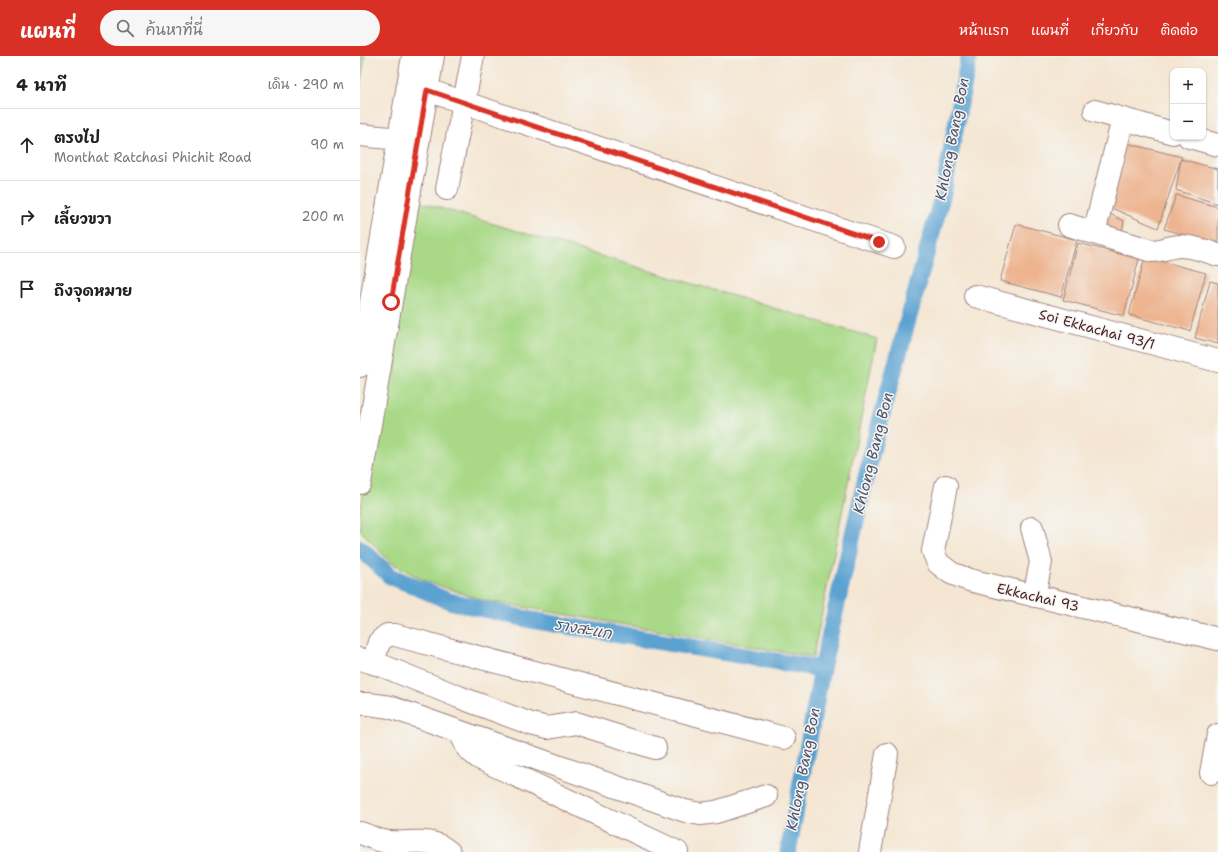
<!DOCTYPE html>
<html lang="th">
<meta charset="utf-8">
<style>
:root{--surface:#fff;--page:#f6f6f6;--text:#222;--muted:#767676;--line:#e0e0e0;--accent:#d93025}
body{margin:0;font-family:"Shantell Sans","Playpen Sans Thai",sans-serif;background:var(--page);color:var(--text)}
.controls{position:absolute;right:12px;top:12px;display:grid;overflow:hidden;border-radius:8px;box-shadow:0 1px 3px #0004}
.controls button{width:36px;height:36px;display:grid;place-items:center;padding:0;border:0;border-bottom:1px solid var(--line);background:var(--surface);color:var(--text);font:20px sans-serif}
.stop{position:absolute;width:12px;height:12px;margin:-9px;border:3px solid #d93025;border-radius:50%;background:#fff}
.stop.end{background:#d93025;border-color:#fff;box-shadow:0 1px 4px #0008}
.list{margin:0;padding:0;list-style:none}
h2{display:flex;justify-content:space-between;align-items:center;height:52px;margin:0;padding:0 16px;font-size:17px}
h2 small{font-size:13px;font-weight:400;color:var(--muted)}
.list li{display:grid;grid-template-columns:26px 1fr auto;gap:12px;align-items:center;box-sizing:border-box;height:72px;padding:0 16px;border-top:1px solid var(--line)}
.list b{display:block;font-size:15px;white-space:nowrap}
.list p{margin:0;font-size:13px;white-space:nowrap;color:var(--muted)}
.list em{font-size:13px;font-style:normal;color:var(--muted)}
.icon{flex:none;width:22px;height:22px;fill:none;stroke:currentColor;stroke-width:2;stroke-linecap:round;stroke-linejoin:round}
.map{position:relative;flex:none;width:858px;height:796px;overflow:hidden}
header{display:flex;align-items:center;gap:24px;box-sizing:border-box;height:56px;padding:0 20px;background:var(--accent);color:#fff}
header strong{font-size:19px}
nav{display:flex;gap:22px;margin-inline-start:auto;font-size:14px}
.search{width:280px;height:36px;background:var(--page);display:flex;align-items:center;gap:10px;box-sizing:border-box;padding:0 14px;border-radius:22px;color:var(--muted);font-size:15px}
main{display:flex}
aside{flex:1;background:var(--surface)}
.map>svg:first-child{display:block}
</style>
<header>
<strong>แผนที่</strong>
<div class="search"><svg class="icon" aria-label="search" viewBox="0 0 24 24"><circle cx="10" cy="10" r="6"/><path d="M15 15l6 6"/></svg>ค้นหาที่นี่</div>
<nav><a>หน้าแรก</a><a>แผนที่</a><a>เกี่ยวกับ</a><a>ติดต่อ</a></nav>
</header>
<main>
<aside>
<h2>4 นาที<small>เดิน · 290 m</small></h2>
<ul class="list">
<li><svg class="icon" aria-label="ahead" viewBox="0 0 24 24"><path d="M12 20V5M6 11l6-6 6 6"/></svg><div><b>ตรงไป</b><p>Monthat Ratchasi Phichit Road</p></div><em>90 m</em></li>
<li><svg class="icon" aria-label="right" viewBox="0 0 24 24"><path d="M7 20v-9h11M14 6l5 5-5 5"/></svg><div><b>เลี้ยวขวา</b></div><em>200 m</em></li>
<li><svg class="icon" aria-label="arrive" viewBox="0 0 24 24"><path d="M6 21V4h12l-3 4 3 4H6"/></svg><div><b>ถึงจุดหมาย</b></div></li>
</ul>
</aside>
<div class="map">
<svg width="858" height="796" viewBox="0 0 858 796">
<rect width="100%" height="100%" fill="#f6f6f2"/>
<filter id="ink" filterUnits="userSpaceOnUse"><feTurbulence type="fractalNoise" baseFrequency=".025" numOctaves="2"/><feDisplacementMap in="SourceGraphic" scale="8" xChannelSelector="R" yChannelSelector="G"/><feConvolveMatrix kernelMatrix="1 2 1 2 8 2 1 2 1" color-interpolation-filters="sRGB"/></filter>
<filter id="wash" filterUnits="userSpaceOnUse"><feTurbulence type="fractalNoise" baseFrequency=".012" numOctaves="4" result="noise"/><feDisplacementMap in="SourceGraphic" scale="16" xChannelSelector="R" yChannelSelector="G"/><feGaussianBlur stdDeviation="0.9" result="paint"/><feColorMatrix in="noise" values="0 0 0 0 0 0 0 0 0 0 0 0 0 0 0 0 0 1.4 0 .05"/><feComposite in="paint" operator="in"/></filter>
<g filter="url(#wash)">
<rect width="100%" height="100%" fill="#f4e6d2"/>
<path fill="#a9d987" stroke="#7a7c59" d="M0 0H5L0 30Z
M57 145 517 283 453 601 122 544 63 524 30 506 0 474V455Z"/>
<g fill="none" stroke-linecap="round" stroke-linejoin="round">
<path stroke="#5ba2d1" stroke-width="17" d="M0 492 30 520 89 545 171 564 462 613
M428 796 462 613 513 391 583 137 609 0"/>
</g>
<g id="blocks">
<path fill="#edb48f" d="M758 85 822 101 821 103 858 113V148L816 134 821 103 798 172 749 151Z
M816 139 858 151V188L804 173Z
M744 155 764 165 761 181 739 175Z
M656 168 717 184 701 241 640 225Z
M718 187 779 203 764 260 703 244Z
M785 201 846 217 830 275 769 259Z
M850 225 858 227V288L835 282Z"/>
</g>
</g>
<g filter="url(#ink)">
<use href="#blocks" fill-opacity="0" stroke="#9f827e" stroke-width="1"/>
<g fill="none" stroke-linecap="round" stroke-linejoin="round">
<defs>
<path id="minor" d="M67 34 534 191
M735 55 813 77
M0 79 39 83
M829 81 858 89
M87 133 113 0
M709 169 734 177 763 63
M734 177 792 195C802 195 811 190 820 190 833 190 846 195 858 199
M615 240 858 305
M0 310 53 0
M0 427 73 0
M586 430 573 495 578 507 591 517 609 524 858 583
M672 472 681 506 674 540
M0 603 23 610 99 641 171 668 187 672 216 667 295 692
M13 607 19 586 27 579H35L424 682
M0 648H9L30 651 325 755 340 758 356 756 406 740
M100 676 108 693 119 702 317 796
M851 717 858 679
M0 777C8 779 15 784 23 785 46 790 69 778 89 796
M510 796 527 698"/>
</defs>
<use href="#minor" stroke="#9f827e" stroke-width="24"/>
<use href="#minor" stroke="#fff" stroke-width="22"/>
</g>
</g>
<g fill="none" stroke-linecap="round" stroke-linejoin="round" filter="url(#ink)">
<path stroke="#d93025" stroke-width="5" d="M31 246 67 34 519 186"/>
</g>
<g text-anchor="middle" stroke-width="3" stroke-linejoin="round" paint-order="stroke">
<g font-size="14" fill="#4a1f2b" stroke="#f6f6f2">
<text transform="translate(737 273) rotate(15)" y="5">Soi Ekkachai 93/1</text>
<text transform="translate(678 541) rotate(13)" y="5">Ekkachai 93</text>
</g>
<g font-size="15" font-style="italic" fill="#51536d" stroke="#f6f6f2">
<text transform="translate(592 83) rotate(-79)" y="5">Khlong Bang Bon</text>
<text transform="translate(513 397) rotate(-76)" y="5">Khlong Bang Bon</text>
<text transform="translate(223 573) rotate(10)" y="5">รางสะแก</text>
<text transform="translate(443 713) rotate(-79)" y="5">Khlong Bang Bon</text>
</g>
</g>
</svg>
<div class="controls">
<button>+</button>
<button>−</button>
</div>
<div class="stop" style="left:31px;top:246px"></div>
<div class="stop end" style="left:519px;top:186px"></div>
</div>
</main>
